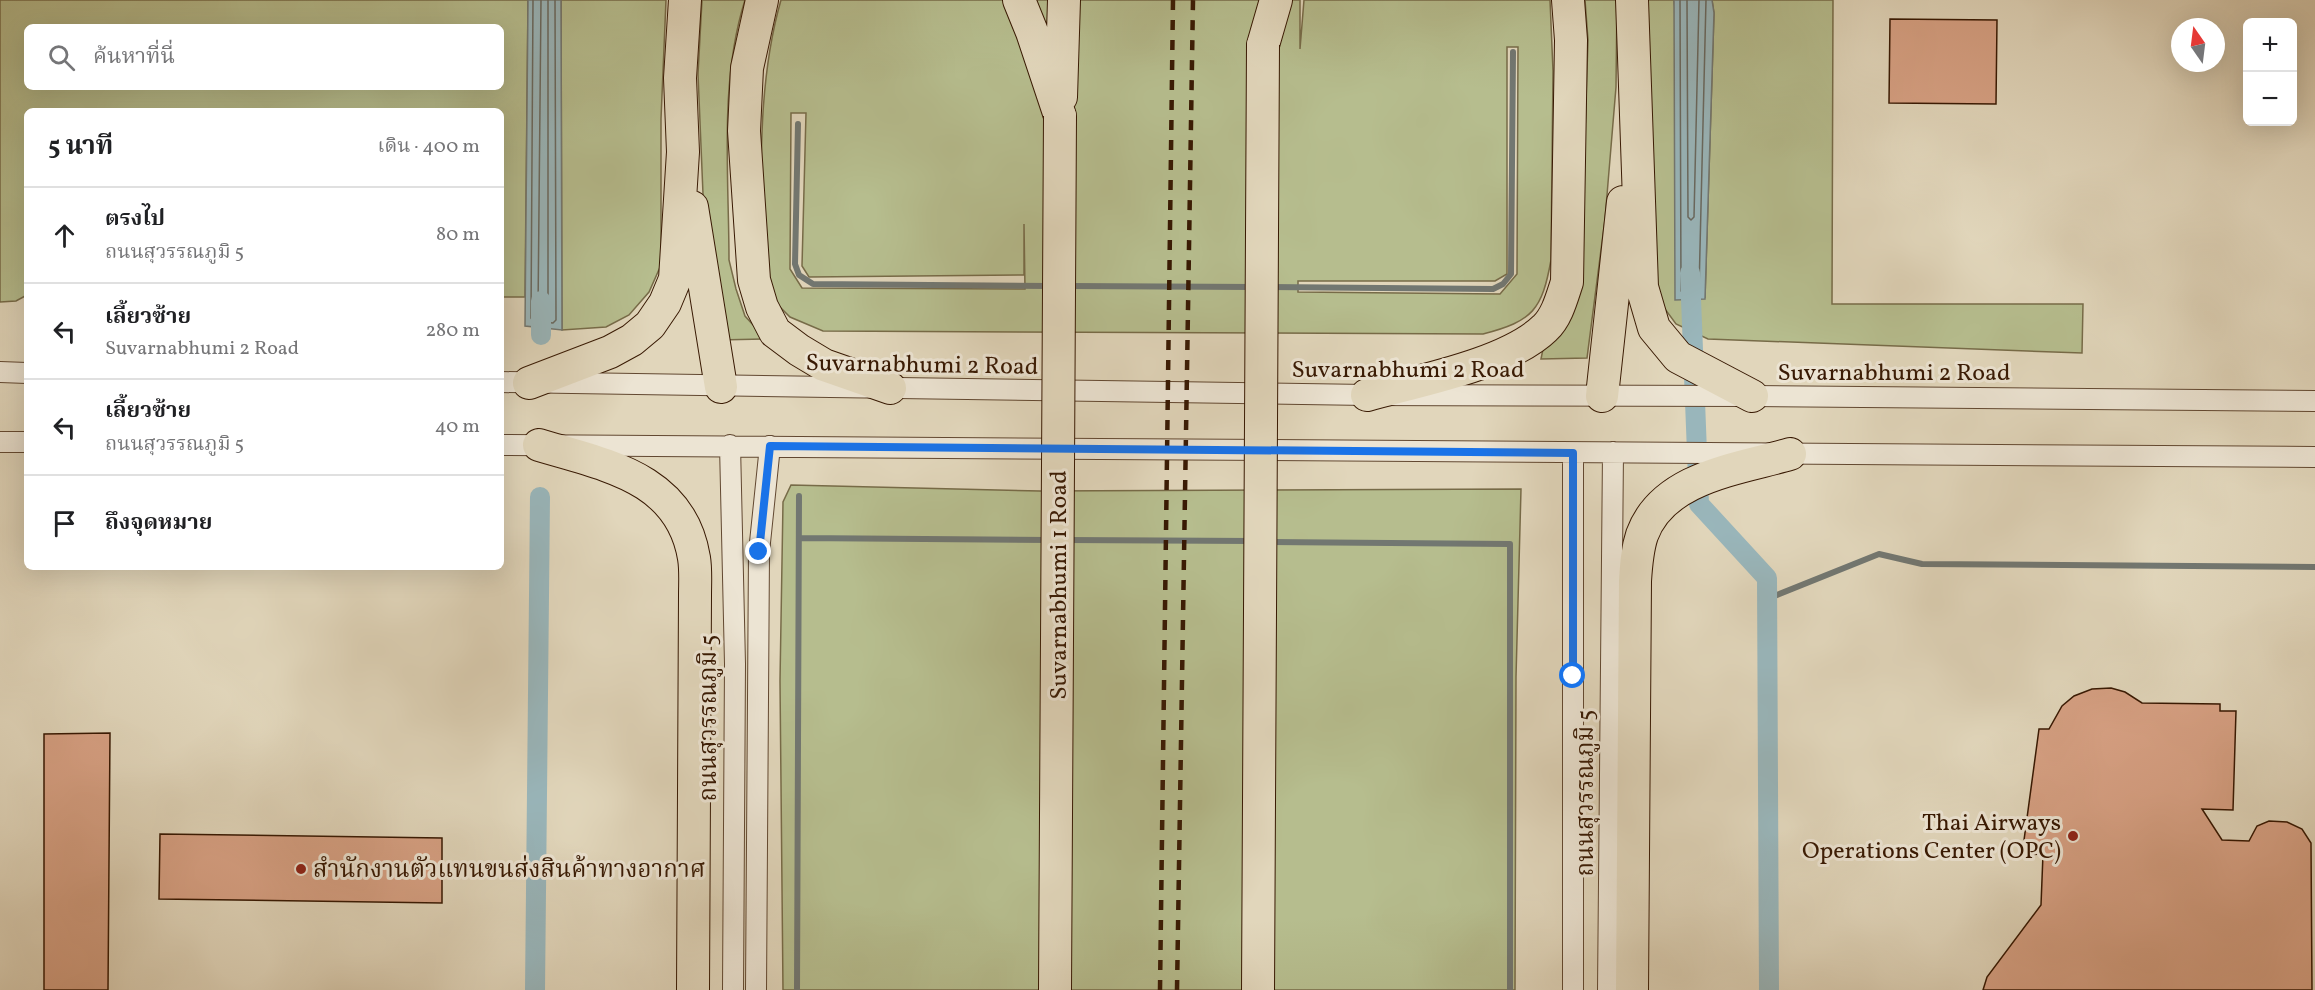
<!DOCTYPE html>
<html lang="th">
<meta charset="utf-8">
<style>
:root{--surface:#fff;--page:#f2f2f2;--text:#202124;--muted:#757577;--line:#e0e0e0}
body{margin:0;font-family:Vollkorn,"Noto Serif Thai",serif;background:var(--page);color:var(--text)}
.controls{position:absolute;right:18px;top:18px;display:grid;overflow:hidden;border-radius:9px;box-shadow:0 6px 24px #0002}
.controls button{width:54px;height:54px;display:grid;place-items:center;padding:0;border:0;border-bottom:2px solid var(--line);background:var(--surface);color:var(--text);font:30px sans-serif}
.compass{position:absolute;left:2171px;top:18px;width:54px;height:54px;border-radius:50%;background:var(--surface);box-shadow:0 6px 24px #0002;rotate:346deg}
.stop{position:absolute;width:18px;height:18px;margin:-14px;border:4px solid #1a73e8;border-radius:50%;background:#fff}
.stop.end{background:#1a73e8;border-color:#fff;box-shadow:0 2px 6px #0008}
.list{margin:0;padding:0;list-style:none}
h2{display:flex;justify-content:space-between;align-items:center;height:78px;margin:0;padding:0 24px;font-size:26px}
h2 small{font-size:20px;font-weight:400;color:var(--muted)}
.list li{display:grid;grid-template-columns:39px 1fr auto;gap:18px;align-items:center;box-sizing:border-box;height:96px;padding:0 24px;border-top:2px solid var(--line)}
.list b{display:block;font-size:22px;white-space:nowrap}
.list p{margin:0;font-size:20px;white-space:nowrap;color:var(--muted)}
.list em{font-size:20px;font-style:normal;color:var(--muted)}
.icon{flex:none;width:33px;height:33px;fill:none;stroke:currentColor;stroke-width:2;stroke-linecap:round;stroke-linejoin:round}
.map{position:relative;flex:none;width:2315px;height:990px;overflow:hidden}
.search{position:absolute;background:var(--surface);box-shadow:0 6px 24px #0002;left:24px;top:24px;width:480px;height:66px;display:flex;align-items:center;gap:15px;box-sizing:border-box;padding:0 21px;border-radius:9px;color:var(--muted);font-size:22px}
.panel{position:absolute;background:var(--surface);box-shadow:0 6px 24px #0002;left:24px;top:108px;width:480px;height:462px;border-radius:9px}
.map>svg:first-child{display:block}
</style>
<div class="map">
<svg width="2315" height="990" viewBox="0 0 2315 990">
<rect width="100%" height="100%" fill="#e1d6bb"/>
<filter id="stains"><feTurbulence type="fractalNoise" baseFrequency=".00333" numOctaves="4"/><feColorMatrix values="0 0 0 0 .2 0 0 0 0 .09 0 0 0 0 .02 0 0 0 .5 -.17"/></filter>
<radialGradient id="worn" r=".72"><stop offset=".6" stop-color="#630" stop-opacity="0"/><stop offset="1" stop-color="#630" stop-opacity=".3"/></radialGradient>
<path fill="#b6bd8e" stroke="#776b48" stroke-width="1.5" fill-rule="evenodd" d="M0 0H528L525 297H501V111H27V295L16 301 0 302ZM27 27H501V87H27Z
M561 0H666L661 119V265L649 292 629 315 606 327 562 330Z
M702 0H745C719 82 729 175 729 260L736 289 745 316 766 339 718 340 704 218 698 74Z
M781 0H1300V49L1304 0H1550L1553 71 1551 260C1542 310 1533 321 1483 334L823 331 790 317 771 298 760 270C762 180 756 87 781 0ZM1507 47H1518L1517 274 1500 294 1298 292V281H1495L1507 274ZM791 113H806L802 266 809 277 1024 275V224L1025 289 802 288 790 269Z
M1585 0H1617L1616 87 1605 219 1587 358 1541 359 1543 349 1580 284 1588 40Z
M1647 0H1674L1705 298 1714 13 1712 0H1833L1832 304H2083L2082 353 1708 339 1676 324 1651 290Z
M791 485 1040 491 1521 489 1516 677 1515 990H783L780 681 783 502Z"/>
<path fill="#99b6bb" stroke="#727771" stroke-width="1.5" d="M528 0H561L562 330 525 326Z
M1674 0H1712L1714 13 1705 299 1675 300Z"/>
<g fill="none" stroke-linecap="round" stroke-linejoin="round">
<path stroke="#68685f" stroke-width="1.5" d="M533 0 531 318 533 321 553 323 556 320 555 0
M541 0 538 311 540 314 545 315 548 312V0
M1680 0 1681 291 1684 294 1697 293 1699 290 1706 0
M1687 0 1688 217 1691 220 1694 217 1699 0"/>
<path stroke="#727771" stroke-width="6" d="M798 124 795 264 799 275 813 284 1049 286
M1069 286 1253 287
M1270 287 1493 289 1503 284 1511 274 1513 52
M799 538 1048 540
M1067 540 1252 541
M1268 542 1510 544V990
M1767 599 1879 554 1922 564 2315 567
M797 990 799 496"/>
<path stroke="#99b6bb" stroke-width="20" d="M1690 273 1699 504 1767 578 1769 990
M541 335V301
M535 990 540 497"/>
</g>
<path fill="#d7a184" stroke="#381903" stroke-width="1.5" d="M1890 19 1997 20 1996 104 1889 103Z
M2111 688 2125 692 2142 703 2220 704V711H2236L2233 810 2202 809 2222 840 2249 841 2257 826 2269 821 2287 822 2302 829 2311 843 2312 990H1983L1987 977 2041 905 2043 854 2022 855 2039 729H2049L2062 706 2074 696 2092 689Z
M110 733 108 990H44V734Z
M160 834 442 838V903L159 899Z"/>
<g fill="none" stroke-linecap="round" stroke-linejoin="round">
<defs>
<path id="minor" d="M0 372 27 373
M501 382 1367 395 1752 396 2315 401
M0 442H27
M501 445 2315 457
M730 445 735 664 733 990
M756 990 759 552 770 446
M1573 990V453
M1608 990 1613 452"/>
<path id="trunk" d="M762 0 747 68 744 131 754 280 762 307 775 332 799 350 824 365 890 388
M1019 0 1032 32 1060 116
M1632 0 1642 287 1654 328 1678 357 1752 396
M1263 45 1276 0
M1061 97 1064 0
M692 207 721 387
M529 383 610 352 632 340 650 325 665 303 675 279 683 152 680 78 685 0
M1367 395C1418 381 1508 364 1545 328 1557 317 1562 297 1567 282L1571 40 1568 0
M1602 396 1623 202
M539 445C605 465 681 477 694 558 696 570 695 583 695 595L693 990
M1632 990 1635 581C1636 565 1637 550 1642 535 1663 477 1738 469 1790 454"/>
</defs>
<use href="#minor" stroke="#624831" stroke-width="22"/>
<use href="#trunk" stroke="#381903" stroke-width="34"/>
<use href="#minor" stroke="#ece4d3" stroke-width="20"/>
<use href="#trunk" stroke="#e1d6bb" stroke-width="32"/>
<path stroke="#381903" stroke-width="4.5" stroke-dasharray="10 10" stroke-linecap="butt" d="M1160 990 1173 0
M1177 990 1193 0"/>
<defs>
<path id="trunk-bridge" d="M1055 990 1060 116
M1258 990 1263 45"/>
</defs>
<use href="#trunk-bridge" stroke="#381903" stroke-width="34" stroke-linecap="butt"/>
<use href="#trunk-bridge" stroke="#e1d6bb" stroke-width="32"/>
</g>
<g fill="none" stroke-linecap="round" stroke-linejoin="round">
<path stroke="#1a73e8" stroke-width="8" d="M759 552 770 446 1573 453V676"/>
</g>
<g fill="#8f2418" stroke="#ece4d3" stroke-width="2">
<circle cx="2073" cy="836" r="6"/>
<circle cx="301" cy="869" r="6"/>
</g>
<g text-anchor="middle" stroke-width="6" stroke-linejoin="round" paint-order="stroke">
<g font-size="24" fill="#381903" stroke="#ece4d3">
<text transform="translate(922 364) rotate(1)" y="8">Suvarnabhumi 2 Road</text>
<text x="1408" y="377">Suvarnabhumi 2 Road</text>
<text x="1894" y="380">Suvarnabhumi 2 Road</text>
<text transform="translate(1058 585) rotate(-90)" y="8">Suvarnabhumi 1 Road</text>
<text transform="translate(708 718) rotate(-90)" y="8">ถนนสุวรรณภูมิ 5</text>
<text transform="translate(1585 793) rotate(-90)" y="8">ถนนสุวรรณภูมิ 5</text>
</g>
<g font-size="24" fill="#381903" stroke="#ece4d3" text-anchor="end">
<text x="2061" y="830">Thai Airways<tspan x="2061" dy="28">Operations Center (OPC)</tspan></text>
<text x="313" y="877" text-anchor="start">สำนักงานตัวแทนขนส่งสินค้าทางอากาศ</text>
</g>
</g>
<rect width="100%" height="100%" filter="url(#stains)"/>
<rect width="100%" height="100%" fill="url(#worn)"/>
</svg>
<div class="controls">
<button>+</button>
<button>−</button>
</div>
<svg class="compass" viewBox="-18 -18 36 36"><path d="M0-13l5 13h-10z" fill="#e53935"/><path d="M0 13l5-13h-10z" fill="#757577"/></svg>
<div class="stop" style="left:1573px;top:676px"></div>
<div class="stop end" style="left:759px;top:552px"></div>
<div class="search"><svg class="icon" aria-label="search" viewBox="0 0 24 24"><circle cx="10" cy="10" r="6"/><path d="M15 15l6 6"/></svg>ค้นหาที่นี่</div>
<section class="panel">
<h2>5 นาที<small>เดิน · 400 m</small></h2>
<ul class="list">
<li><svg class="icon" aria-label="ahead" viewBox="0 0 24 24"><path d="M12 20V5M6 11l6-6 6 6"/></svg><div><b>ตรงไป</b><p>ถนนสุวรรณภูมิ 5</p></div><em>80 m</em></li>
<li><svg class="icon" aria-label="left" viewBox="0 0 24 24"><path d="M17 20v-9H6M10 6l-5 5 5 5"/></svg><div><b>เลี้ยวซ้าย</b><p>Suvarnabhumi 2 Road</p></div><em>280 m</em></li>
<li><svg class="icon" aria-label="left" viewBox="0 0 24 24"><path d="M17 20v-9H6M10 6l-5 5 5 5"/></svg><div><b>เลี้ยวซ้าย</b><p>ถนนสุวรรณภูมิ 5</p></div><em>40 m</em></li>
<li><svg class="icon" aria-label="arrive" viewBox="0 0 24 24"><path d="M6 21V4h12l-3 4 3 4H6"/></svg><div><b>ถึงจุดหมาย</b></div></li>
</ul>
</section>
</div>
